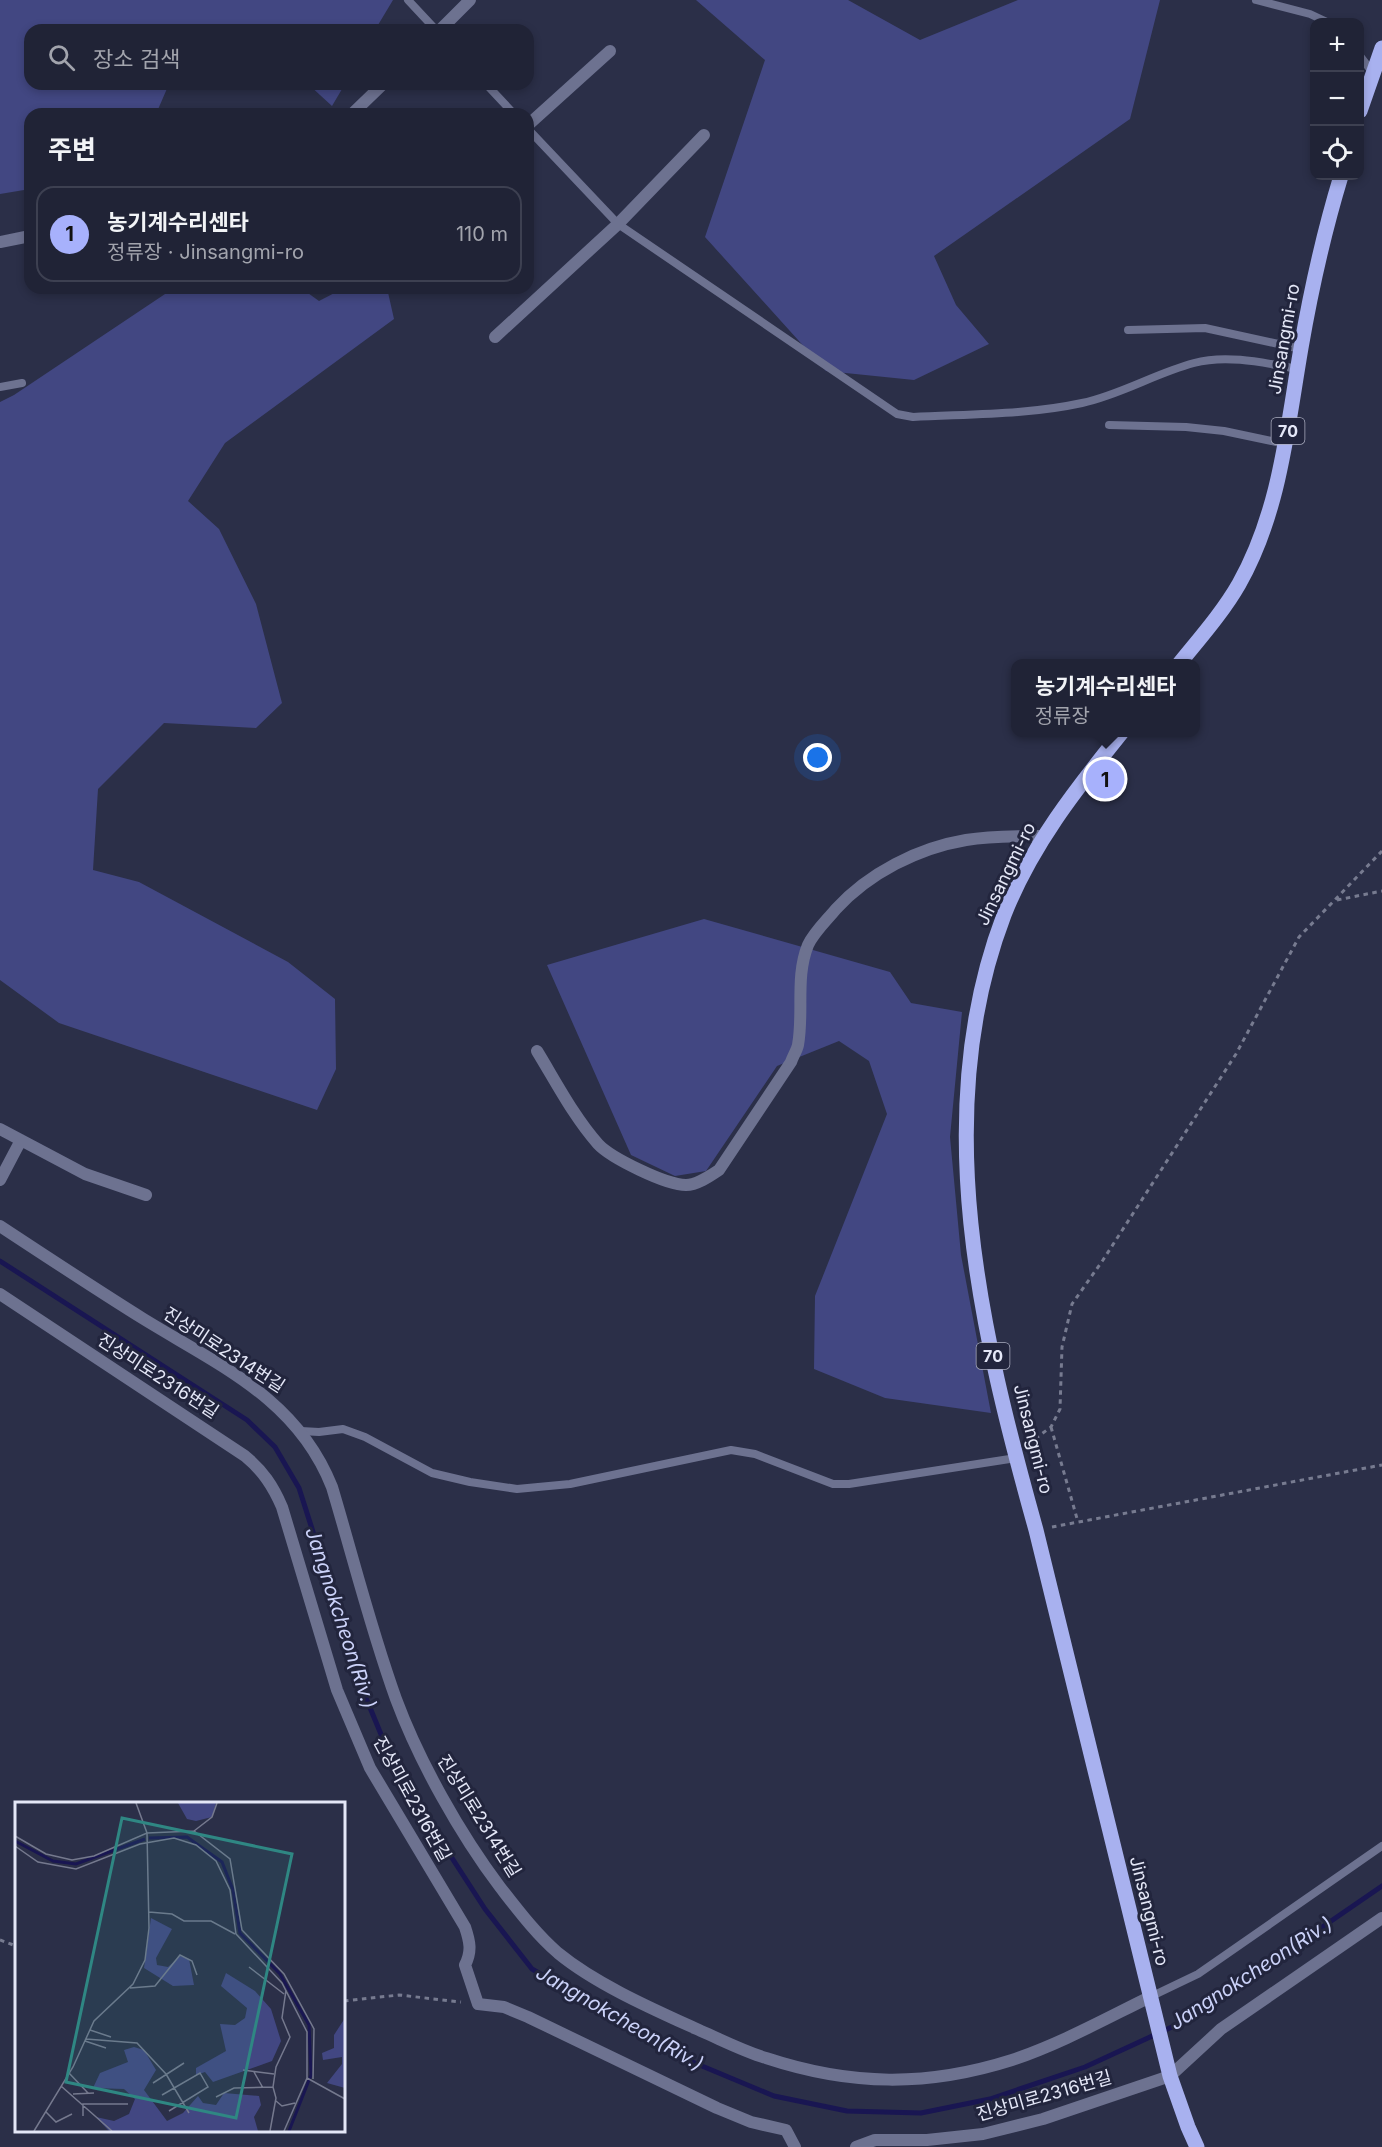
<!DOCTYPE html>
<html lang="ko">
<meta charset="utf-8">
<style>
:root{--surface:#202336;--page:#2d2f42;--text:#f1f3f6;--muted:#a2a4ad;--line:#3d4051;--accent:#a7b1fc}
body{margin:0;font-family:Inter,"Noto Sans KR",sans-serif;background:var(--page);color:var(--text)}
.controls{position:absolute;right:18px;top:18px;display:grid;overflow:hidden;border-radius:12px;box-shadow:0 3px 9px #0003}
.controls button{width:54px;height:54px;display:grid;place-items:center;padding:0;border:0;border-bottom:2px solid var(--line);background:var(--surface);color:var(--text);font:30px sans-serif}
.you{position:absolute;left:818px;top:758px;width:21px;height:21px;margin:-15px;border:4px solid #fff;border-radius:50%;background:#1a73e8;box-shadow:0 0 0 9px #1a73e833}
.badge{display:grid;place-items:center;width:39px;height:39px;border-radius:50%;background:var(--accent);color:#111;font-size:20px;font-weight:700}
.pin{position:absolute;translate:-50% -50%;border:3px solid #fff;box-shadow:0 2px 6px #0006}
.popup{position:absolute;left:1011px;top:659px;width:189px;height:78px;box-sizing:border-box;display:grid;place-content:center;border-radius:12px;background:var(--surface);filter:drop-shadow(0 2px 4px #0005);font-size:20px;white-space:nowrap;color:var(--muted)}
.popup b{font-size:22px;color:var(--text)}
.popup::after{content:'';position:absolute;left:50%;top:100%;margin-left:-12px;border:12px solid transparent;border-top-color:var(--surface)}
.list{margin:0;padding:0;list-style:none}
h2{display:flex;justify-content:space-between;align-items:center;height:78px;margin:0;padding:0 24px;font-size:26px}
h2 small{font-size:20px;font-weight:400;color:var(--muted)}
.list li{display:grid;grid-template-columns:39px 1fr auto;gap:18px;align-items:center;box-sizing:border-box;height:96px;margin:0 12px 12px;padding:0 12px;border:2px solid var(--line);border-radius:18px}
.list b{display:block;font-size:22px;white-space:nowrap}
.list p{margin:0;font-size:20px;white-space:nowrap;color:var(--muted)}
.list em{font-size:20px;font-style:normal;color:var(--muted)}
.icon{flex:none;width:33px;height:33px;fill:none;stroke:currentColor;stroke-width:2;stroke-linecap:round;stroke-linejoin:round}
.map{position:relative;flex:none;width:1382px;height:2147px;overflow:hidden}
.search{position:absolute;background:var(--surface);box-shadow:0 3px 9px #0003;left:24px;top:24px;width:510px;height:66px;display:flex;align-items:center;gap:15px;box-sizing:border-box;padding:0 21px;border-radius:18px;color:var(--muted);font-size:22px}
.panel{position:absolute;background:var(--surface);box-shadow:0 3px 9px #0003;left:24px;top:108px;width:510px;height:186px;border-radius:18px}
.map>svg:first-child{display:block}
</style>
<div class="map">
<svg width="1382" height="2147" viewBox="0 0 1382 2147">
<rect width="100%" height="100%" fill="#2b2f48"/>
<path fill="#424782" d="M0 0H393L375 30H30V84H169L156 114H30V189L0 194Z
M696 0H848L920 40 1018 0H1160L1130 119 934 256 956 305 989 344 914 380 826 371 705 237 765 60Z
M308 84H345L332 106Z
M174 288H301L319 301 344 288H387L394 319 225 443 188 501 219 529 256 604 282 703 256 728 164 723 98 789 93 870 139 882 288 962 335 999 336 1069 317 1110 59 1023 0 980V402L14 395Z
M704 919 890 972 911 1003 962 1012 950 1137 961 1255 991 1413 885 1398 814 1369 815 1296 887 1114 869 1061 839 1041 777 1066 706 1171 675 1176 631 1155 547 965Z"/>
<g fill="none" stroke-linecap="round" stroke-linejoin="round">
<path stroke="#191652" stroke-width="5" d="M0 1261 247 1420 275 1447 299 1488 366 1698 397 1773 485 1909 532 1969 690 2061 774 2096 847 2111 921 2113 990 2099 1085 2067 1187 2020 1382 1886"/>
<path stroke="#777b90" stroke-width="3" stroke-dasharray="4.5 4.5" stroke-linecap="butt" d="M1337 900 1382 891
M1051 1427 1078 1522
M1028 1444 1051 1427 1060 1409 1062 1347 1072 1304 1103 1260 1236 1054 1299 937 1382 851
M1052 1527 1382 1465
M0 1940 16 1946
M344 2001 399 1995 461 2002"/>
<path stroke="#6d7290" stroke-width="8" d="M408 0 436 30
M1256 0 1310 14 1327 22
M1360 56 1373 73
M486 84 514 114
M528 129 618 224 897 414 913 417C970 414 1027 415 1082 403 1120 395 1156 373 1194 363 1227 354 1265 363 1298 369
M1128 330 1205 328 1301 349
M0 387 22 383
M1109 425 1186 427 1224 431 1286 444
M301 1431 319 1432 343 1429 365 1437 432 1473 470 1482 517 1489 570 1484 731 1450 755 1454 833 1484H849L1016 1458
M1150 1997 1198 1974 1382 1846"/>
<path stroke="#6d7290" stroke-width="12" d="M440 30 470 0
M352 114 383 84
M528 125 610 51
M0 242 30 236
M495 337 618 224 704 135
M537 1051C556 1082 574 1117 598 1144 611 1158 666 1185 686 1185 697 1185 710 1176 719 1170L791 1062C793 1056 797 1050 798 1045 804 1012 795 977 808 945 814 932 827 920 836 909 869 873 918 848 966 840 992 836 1018 836 1044 836
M0 1129 85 1174 146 1195
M0 1180 21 1140
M0 1226C47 1257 94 1288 142 1318 218 1365 297 1398 332 1487 353 1557 371 1630 396 1699 419 1761 460 1834 500 1887 518 1910 536 1934 558 1953 597 1985 655 2010 701 2031 722 2040 743 2051 766 2058 851 2086 927 2087 1012 2060 1060 2044 1105 2019 1150 1997
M0 1294 245 1456C263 1471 273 1486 282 1507L337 1690 370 1768 465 1927C470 1942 472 1951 465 1965L478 2004 504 2007 528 2017 717 2108 751 2122 786 2130 795 2147
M856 2147 875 2140H927L983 2134 1043 2119 1170 2076 1221 2029 1382 1918"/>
<path stroke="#a8b1ef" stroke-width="15" d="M1360 111 1382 48
M1179 664C1200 638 1223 612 1239 584 1280 511 1287 429 1301 348 1311 290 1324 232 1341 176
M1122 732C1076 789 1031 846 1004 915 928 1114 981 1333 1036 1530L1170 2076 1188 2127 1197 2147"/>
</g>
<g text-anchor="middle" stroke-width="6" stroke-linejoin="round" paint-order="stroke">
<g fill="#22253d" stroke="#aaadbf" stroke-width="1.5">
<rect x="1271.5" y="418" width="33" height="26" rx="4.5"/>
<rect x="976.5" y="1343" width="33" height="26" rx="4.5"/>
</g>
<g font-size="16" font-weight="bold" fill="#e4e7f7">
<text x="1288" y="437">70</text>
<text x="993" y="1362">70</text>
</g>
<g font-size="18" fill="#e4e7f7" stroke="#22253d">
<text transform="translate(1284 339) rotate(-80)" y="6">Jinsangmi-ro</text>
<text transform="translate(1006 874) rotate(-64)" y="6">Jinsangmi-ro</text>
<text transform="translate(224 1350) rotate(33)" y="6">진상미로2314번길</text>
<text transform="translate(158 1376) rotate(33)" y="6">진상미로2316번길</text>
<text transform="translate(1033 1439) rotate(76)" y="6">Jinsangmi-ro</text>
<text transform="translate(412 1799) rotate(61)" y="6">진상미로2316번길</text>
<text transform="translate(479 1816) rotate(58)" y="6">진상미로2314번길</text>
<text transform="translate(1149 1911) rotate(76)" y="6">Jinsangmi-ro</text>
<text transform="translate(1044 2096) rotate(-16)" y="6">진상미로2316번길</text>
</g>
<g font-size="20" font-style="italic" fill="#cbd2f9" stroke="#22253d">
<text transform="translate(341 1618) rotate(72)" y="7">Jangnokcheon(Riv.)</text>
<text transform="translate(1251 1973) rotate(-33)" y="7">Jangnokcheon(Riv.)</text>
<text transform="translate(620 2018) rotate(30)" y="7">Jangnokcheon(Riv.)</text>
</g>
</g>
<g transform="translate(15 1802)">
<rect width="330" height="330" fill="#2b2f48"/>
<path d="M163 1H201L197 15 181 19 172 17ZM136 116 157 127 141 156 142 163 153 165 165 154 174 157 179 183 158 184 129 166ZM211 171 240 189 256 207 266 239 257 259 198 280 190 270 181 273V266L211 249 205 222 220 223 230 216 232 206 206 184ZM330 216V286L312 281 327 262V255L308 258 307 251 319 246V233ZM119 245 129 248 141 268 129 288 152 319 168 311 183 294 188 301 201 303 209 291 244 294 246 303 239 315 243 329H94L81 315 99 319 114 312 120 297 109 287 78 286 85 271 113 260 109 248Z" fill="#424782"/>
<path fill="none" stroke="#191652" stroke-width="3" d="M134 36 172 35 207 60 218 88 225 131 265 172 294 223 296 273 274 329M0 39 38 59 61 62 130 37"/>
<path fill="none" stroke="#75798e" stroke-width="1.5" d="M179 29 197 15 202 1M0 34 31 52 57 58 79 54 132 31 179 29 215 57 227 128 269 172 299 227 298 277M0 44 23 60 61 67 125 42 159 36 181 43 201 59 215 88 221 132 267 181 292 230V276L269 329M134 110 157 112 169 119H196L220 132M234 165 269 192M115 186 140 184 165 153 177 159 182 173M75 228 96 235M71 237 122 241 151 272 174 311M70 239 91 246M228 268 259 272M239 270 248 286M54 271 73 291M292 276 330 297M138 281 169 261M46 284 97 329M258 285 261 265 275 235 267 216 271 188M58 292 79 291M147 293 185 271 193 285 154 309M201 295 219 286 258 285 261 296 255 329M261 299 267 304 280 301M31 310 41 320 57 312M68 314V302H113M19 329 58 265 79 219 118 182 130 158 134 126 132 31 121 1"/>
<path fill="#2f8783" fill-opacity="0.15" stroke="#2f8783" stroke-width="3" d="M107 16 277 52 221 316 51 280Z"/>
<rect width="330" height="330" fill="none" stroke="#e4e7f7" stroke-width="3"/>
</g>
</svg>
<div class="controls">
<button>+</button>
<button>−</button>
<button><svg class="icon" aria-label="locate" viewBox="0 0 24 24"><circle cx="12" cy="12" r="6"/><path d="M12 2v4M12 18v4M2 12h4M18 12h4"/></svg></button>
</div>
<div class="you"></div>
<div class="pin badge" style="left:1105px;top:779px">1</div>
<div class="popup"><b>농기계수리센타</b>정류장</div>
<div class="search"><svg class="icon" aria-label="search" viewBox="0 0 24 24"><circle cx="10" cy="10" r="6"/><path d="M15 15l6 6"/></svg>장소 검색</div>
<section class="panel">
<h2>주변<small></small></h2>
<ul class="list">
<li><span class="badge">1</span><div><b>농기계수리센타</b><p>정류장 · Jinsangmi-ro</p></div><em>110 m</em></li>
</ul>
</section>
</div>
